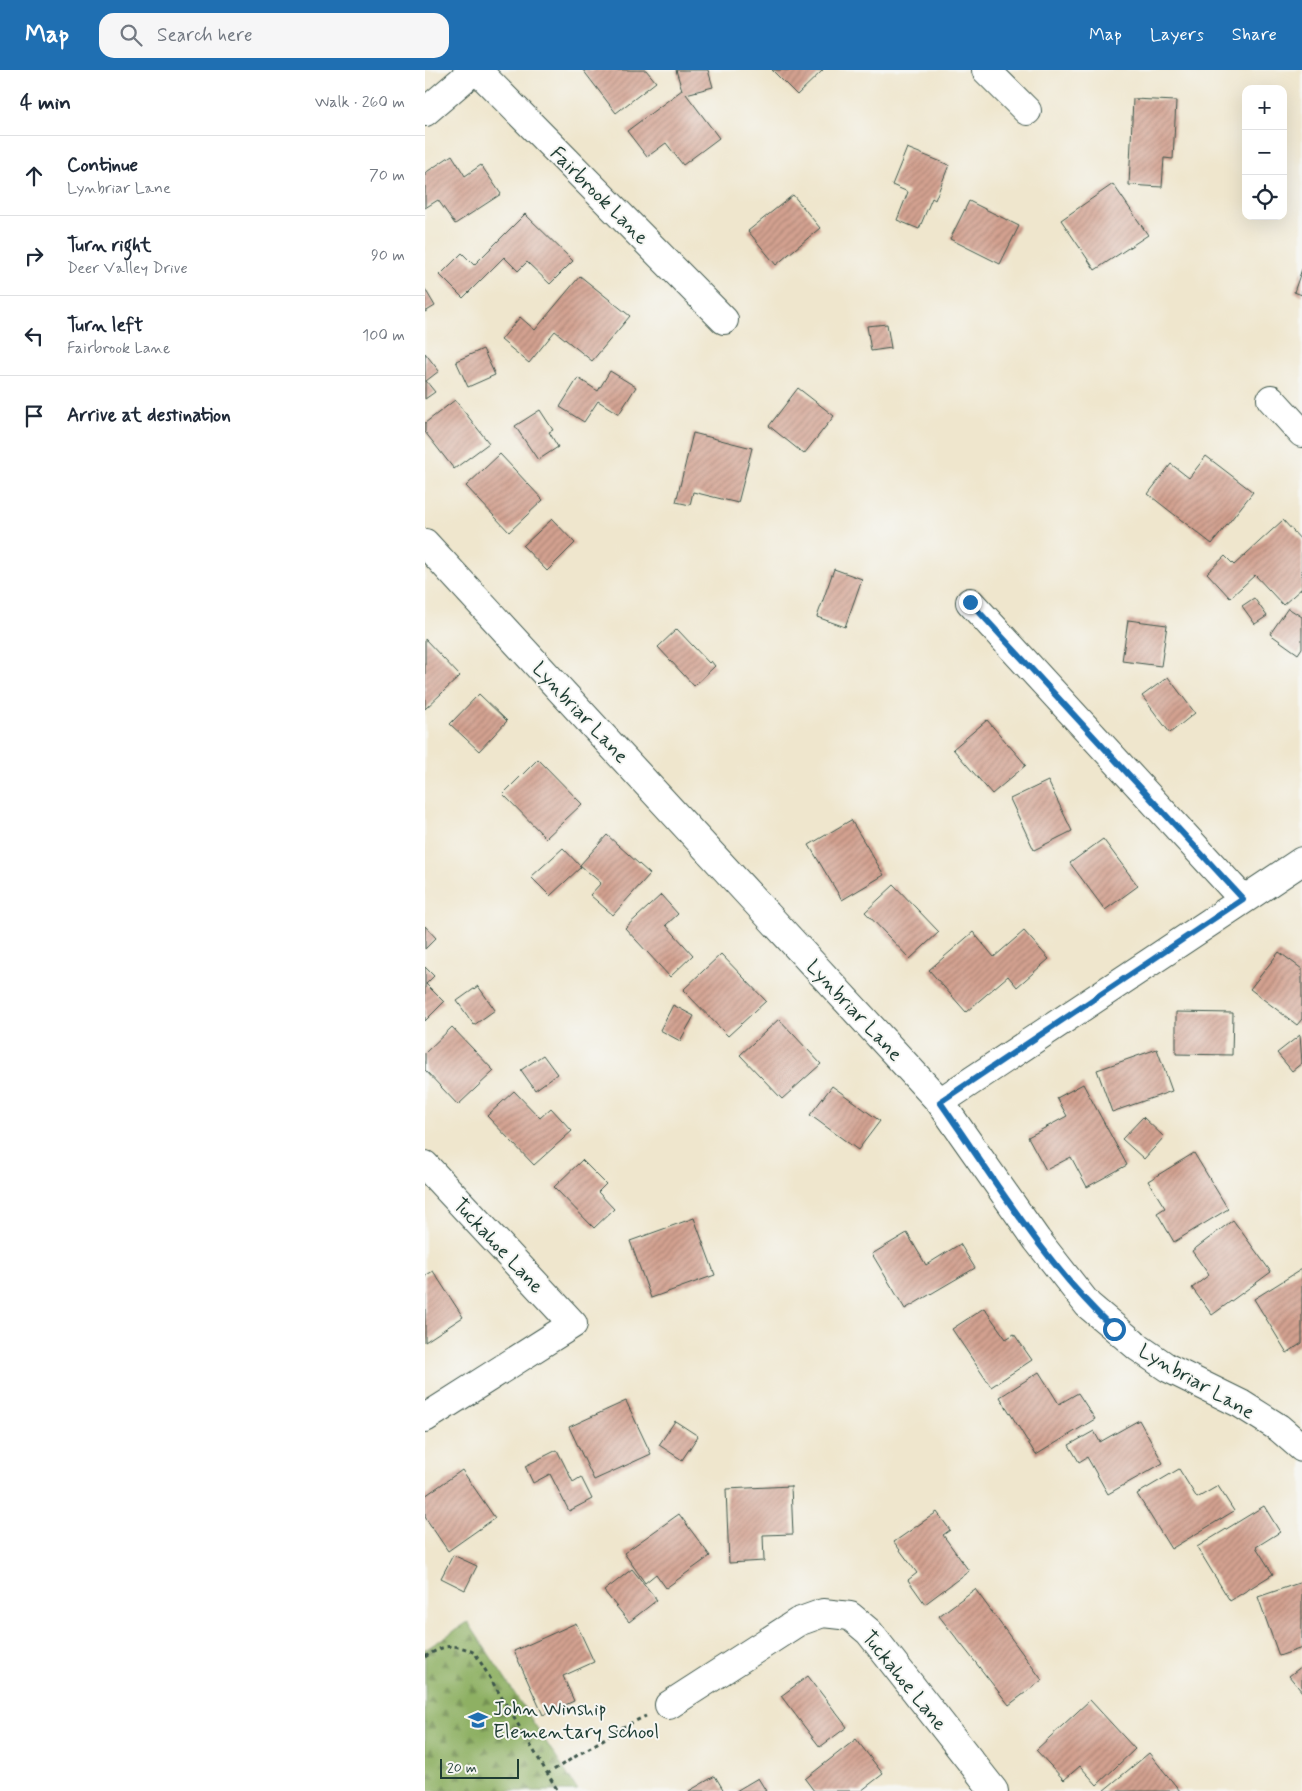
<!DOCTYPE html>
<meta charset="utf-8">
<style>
:root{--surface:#fff;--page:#f6f6f7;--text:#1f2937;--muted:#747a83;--line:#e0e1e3;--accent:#1f6fb2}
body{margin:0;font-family:Mynerve,sans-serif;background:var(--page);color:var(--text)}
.controls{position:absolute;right:15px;top:15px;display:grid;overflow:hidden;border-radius:10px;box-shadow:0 5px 20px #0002}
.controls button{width:45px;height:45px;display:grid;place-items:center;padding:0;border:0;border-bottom:1px solid var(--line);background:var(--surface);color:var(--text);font:25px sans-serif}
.scale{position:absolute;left:15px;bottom:12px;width:79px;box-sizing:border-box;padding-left:5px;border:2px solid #1f3d34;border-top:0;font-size:14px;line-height:18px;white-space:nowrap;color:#1f3d34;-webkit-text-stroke:4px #f6f6f2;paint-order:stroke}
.stop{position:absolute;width:15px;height:15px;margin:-11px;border:4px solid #1f6fb2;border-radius:50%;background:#fff}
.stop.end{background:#1f6fb2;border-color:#fff;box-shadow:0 1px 5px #0008}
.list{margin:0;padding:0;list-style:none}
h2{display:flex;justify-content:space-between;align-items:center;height:65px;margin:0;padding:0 20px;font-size:21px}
h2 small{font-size:16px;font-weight:400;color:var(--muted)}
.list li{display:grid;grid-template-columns:32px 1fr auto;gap:15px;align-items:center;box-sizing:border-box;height:80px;padding:0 20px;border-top:1px solid var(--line)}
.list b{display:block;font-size:19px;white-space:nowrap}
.list p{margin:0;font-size:16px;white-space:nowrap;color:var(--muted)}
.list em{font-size:16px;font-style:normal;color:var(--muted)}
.icon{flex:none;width:28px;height:28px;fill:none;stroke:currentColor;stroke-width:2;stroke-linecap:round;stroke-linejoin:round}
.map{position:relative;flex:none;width:877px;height:1721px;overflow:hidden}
header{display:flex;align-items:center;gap:30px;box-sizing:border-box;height:70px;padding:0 25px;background:var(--accent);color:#fff}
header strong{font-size:24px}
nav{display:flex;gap:28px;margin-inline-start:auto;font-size:18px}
.search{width:350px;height:45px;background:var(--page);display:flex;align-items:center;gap:12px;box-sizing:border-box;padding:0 18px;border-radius:15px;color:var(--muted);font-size:19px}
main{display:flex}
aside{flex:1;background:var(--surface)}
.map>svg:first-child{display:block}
</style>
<header>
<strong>Map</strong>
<div class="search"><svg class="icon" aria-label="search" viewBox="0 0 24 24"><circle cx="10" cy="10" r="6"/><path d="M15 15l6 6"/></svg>Search here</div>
<nav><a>Map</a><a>Layers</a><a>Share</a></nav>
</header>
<main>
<aside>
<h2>4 min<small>Walk · 260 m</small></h2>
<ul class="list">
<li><svg class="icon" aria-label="ahead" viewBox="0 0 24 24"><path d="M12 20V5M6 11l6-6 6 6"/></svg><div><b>Continue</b><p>Lynbriar Lane</p></div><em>70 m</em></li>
<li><svg class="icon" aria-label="right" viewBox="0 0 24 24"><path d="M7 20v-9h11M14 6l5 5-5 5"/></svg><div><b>Turn right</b><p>Deer Valley Drive</p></div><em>90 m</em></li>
<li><svg class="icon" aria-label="left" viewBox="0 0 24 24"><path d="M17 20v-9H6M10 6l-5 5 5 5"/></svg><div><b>Turn left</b><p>Fairbrook Lane</p></div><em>100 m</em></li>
<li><svg class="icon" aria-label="arrive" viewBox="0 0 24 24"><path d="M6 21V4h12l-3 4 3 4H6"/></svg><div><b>Arrive at destination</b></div></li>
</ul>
</aside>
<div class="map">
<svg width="877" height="1721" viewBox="0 0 877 1721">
<defs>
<pattern id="forest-firs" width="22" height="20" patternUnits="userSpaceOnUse" patternTransform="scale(1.25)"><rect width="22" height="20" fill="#8eb063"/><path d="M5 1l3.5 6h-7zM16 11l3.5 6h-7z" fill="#739052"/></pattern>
<pattern id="building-hatch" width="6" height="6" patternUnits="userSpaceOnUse" patternTransform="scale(1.25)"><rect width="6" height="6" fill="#d3a190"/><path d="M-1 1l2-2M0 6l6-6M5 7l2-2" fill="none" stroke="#ab8476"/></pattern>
</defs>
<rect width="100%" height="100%" fill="#f6f6f2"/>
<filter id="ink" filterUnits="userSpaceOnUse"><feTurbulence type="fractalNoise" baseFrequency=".02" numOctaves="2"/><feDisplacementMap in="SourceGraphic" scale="10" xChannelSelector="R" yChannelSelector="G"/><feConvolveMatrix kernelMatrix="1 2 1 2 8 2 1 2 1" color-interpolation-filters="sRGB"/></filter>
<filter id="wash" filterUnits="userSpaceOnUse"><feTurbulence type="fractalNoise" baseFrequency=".0096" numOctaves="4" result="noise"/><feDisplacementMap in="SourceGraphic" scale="20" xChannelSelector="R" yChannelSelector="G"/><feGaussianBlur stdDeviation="1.12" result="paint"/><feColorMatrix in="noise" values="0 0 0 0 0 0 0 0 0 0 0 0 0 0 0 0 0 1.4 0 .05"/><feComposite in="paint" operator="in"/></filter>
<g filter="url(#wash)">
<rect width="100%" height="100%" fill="#efe6cd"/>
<path fill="url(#forest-firs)" stroke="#56764c" d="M43 1552 153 1721H0V1580Z"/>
<g id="blocks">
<path fill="url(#building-hatch)" d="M158 0H221L231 12 191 43Z
M251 0H283L288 17 261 24 294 68 258 95 241 73 222 87 202 61 257 20Z
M347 0H398L372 25Z
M708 29 751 31 748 89 739 88 737 117 704 115Z
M482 78 524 95 510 130 507 128 494 159 472 150 483 122 467 115Z
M27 85 40 106 56 95 76 124 30 154 13 130 0 138V103Z
M688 114 723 165 670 200 636 150Z
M368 125 395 158 351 195 323 161Z
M544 131 594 156 575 194 525 169Z
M100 144 148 191 125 214 102 192 93 201 79 187 38 228 15 205 37 183 49 195Z
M877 199V225L869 222Z
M155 206 205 246 167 291 130 261 104 293 76 270 95 247 110 260Z
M0 219 10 236 0 242Z
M462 254 466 278 446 281 442 256Z
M58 279 70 305 43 317 31 291Z
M0 283 14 301 1 311 10 322 0 329Z
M185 301 211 317 194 344 173 331 159 352 135 337 153 308 173 321Z
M373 318 409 346 379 384 344 356Z
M30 330 64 373 29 399 0 362V353Z
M115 340 128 360 124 362 133 377 113 390 90 356Z
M268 363 327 378 313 433 268 422 265 435 251 432Z
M75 384 118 430 84 462 41 416Z
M781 386 828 422 787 474 723 424 746 394 764 408Z
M127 449 150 473 122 501 98 476Z
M858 450 877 471V518L858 535 830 505 805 528 782 503 800 486 809 495Z
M409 499 437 509 420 557 392 547Z
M829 528 842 546 830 554 817 536Z
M863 538 877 547V578L873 584 845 564Z
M703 550 742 555 736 596 697 591Z
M252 559 284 593 286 591 290 596 269 616 233 577Z
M0 569 35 606 0 639Z
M743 607 770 643 745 663 717 626Z
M54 624 82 651 54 681 25 654Z
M562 650 601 695 567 724 528 679Z
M113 689 157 734 121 768 78 724Z
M623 711 647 761 609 780 585 729Z
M426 750 459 805 417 830 384 775Z
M182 765 225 804 188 845 165 825 176 813 155 795Z
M678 769 713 816 680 840 645 793Z
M138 778 156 797 125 826 106 807Z
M469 815 514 862 485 889 440 842Z
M236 825 253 844 241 855 268 885 245 907 200 858Z
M0 856 11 868 0 879Z
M599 861 624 889 592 917 583 906 541 942 504 900 548 862 569 887Z
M854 882 877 899V949L872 955 825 919Z
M296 884 341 931 303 966 258 920Z
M0 897 9 906 1 914 19 932 0 951Z
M53 916 70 940 49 955 32 931Z
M248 935 269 946 255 971 235 960Z
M751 942 808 943 807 985 751 984Z
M354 949 396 994 357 1029 315 985Z
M27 957 69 1001 33 1035 0 1000V983Z
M875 965 877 993 867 1001 852 983Z
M732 979 747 1021 687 1042 672 1000Z
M118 985 132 1004 110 1020 96 1000Z
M658 1014 702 1095 662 1117 646 1087 621 1100 603 1067 642 1046 632 1028Z
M407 1016 455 1051 433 1080 385 1045Z
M89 1021 115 1048 126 1038 147 1061 109 1095 62 1046Z
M718 1047 739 1067 719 1089 697 1069Z
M769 1083 803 1139 749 1172 732 1143 740 1138 723 1111Z
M157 1090 181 1114 173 1122 189 1139 169 1158 129 1117Z
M269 1148 290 1205 226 1228 205 1171Z
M808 1150 846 1202 787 1245 767 1218 784 1205 767 1181Z
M482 1163 501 1195 535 1174 550 1198 480 1239 447 1184Z
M877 1199V1273L862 1283 829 1229Z
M8 1201 38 1247 0 1272V1206Z
M559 1238 581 1269 589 1264 607 1290 566 1317 527 1259Z
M614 1302 634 1334 653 1323 670 1349 611 1385 575 1327Z
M201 1331 226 1384 169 1410 144 1357Z
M714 1350 738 1393 683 1424 662 1387 654 1392 644 1375 669 1361 675 1372Z
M250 1351 273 1366 257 1390 234 1375Z
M132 1380 148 1412 156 1407 167 1429 144 1441 125 1404 108 1413 100 1396Z
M754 1399 772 1428 793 1416 809 1441 746 1479 712 1424Z
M37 1400 70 1448 23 1481 0 1447V1426Z
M366 1416 368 1464 338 1465 339 1491 304 1493 301 1419Z
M839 1436 855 1462 831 1477 848 1504 805 1531 772 1477Z
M512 1442 525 1460 518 1465 544 1501 500 1534 483 1510 492 1503 469 1472Z
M254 1444 285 1486 241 1518 231 1504 220 1513 199 1483Z
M28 1485 52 1496 40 1520 16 1508Z
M207 1499 232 1530 204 1552 179 1521Z
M877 1512V1578L854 1586 833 1527Z
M550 1519 617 1610 584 1635 514 1546Z
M151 1553 169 1592 138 1606 149 1631 118 1645 89 1581Z
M877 1596V1622L864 1606Z
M383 1606 422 1657 395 1677 356 1626Z
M665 1630 710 1679 672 1715 655 1696 639 1710 611 1680Z
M431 1669 458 1704 436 1721H389L380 1709Z
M724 1683 755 1721H678Z
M290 1706 299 1721H264Z
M333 1708 341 1721H311Z"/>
</g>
</g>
<g filter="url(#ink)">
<use href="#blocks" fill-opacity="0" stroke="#3e564b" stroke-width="1"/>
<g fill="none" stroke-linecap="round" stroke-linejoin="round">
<defs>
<path id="minor" d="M52 0 299 250
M561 0 602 41
M0 42 49 0
M846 329 877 363
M0 473 515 1032 612 1170 663 1235 714 1278 743 1298 816 1334 854 1358 877 1378
M545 532 818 829
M515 1032 877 791
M0 1095 148 1254 0 1348
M244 1635 373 1552 398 1543 425 1546 444 1562 569 1721"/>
</defs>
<use href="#minor" stroke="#3e564b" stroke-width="30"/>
<path stroke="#3e564b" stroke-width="3" stroke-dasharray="4 4" stroke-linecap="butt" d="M0 1587C20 1574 29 1573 50 1583L133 1721
M122 1704 200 1656 221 1646"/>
<use href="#minor" stroke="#fff" stroke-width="28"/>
</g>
</g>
<g fill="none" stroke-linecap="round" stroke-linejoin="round" filter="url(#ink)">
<path stroke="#1f6fb2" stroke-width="6" d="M545 532 818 829 515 1032C569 1109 620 1194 689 1259"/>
</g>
<defs>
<symbol id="school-bare" viewBox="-9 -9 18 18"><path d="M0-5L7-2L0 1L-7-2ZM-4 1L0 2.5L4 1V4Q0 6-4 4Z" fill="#1f6fb2" stroke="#f6f6f2" stroke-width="2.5" paint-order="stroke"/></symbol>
</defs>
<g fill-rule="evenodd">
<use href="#school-bare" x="39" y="1636" width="28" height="28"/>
</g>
<g text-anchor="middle" stroke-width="4" stroke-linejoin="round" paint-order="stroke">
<g font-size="20" fill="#1f3d34" stroke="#f6f6f2">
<text transform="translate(175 125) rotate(45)" y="7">Fairbrook Lane</text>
<text transform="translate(156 642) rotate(47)" y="7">Lynbriar Lane</text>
<text transform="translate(430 940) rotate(47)" y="7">Lynbriar Lane</text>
<text transform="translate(74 1175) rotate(47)" y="7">Tuckahoe Lane</text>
<text transform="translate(772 1311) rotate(30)" y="7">Lynbriar Lane</text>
<text transform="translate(480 1610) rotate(51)" y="7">Tuckahoe Lane</text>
</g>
<g font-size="20" fill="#1f3d34" stroke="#f6f6f2" text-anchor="start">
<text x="68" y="1645">John Winship<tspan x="68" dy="23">Elementary School</tspan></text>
</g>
</g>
</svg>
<div class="controls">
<button>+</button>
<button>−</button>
<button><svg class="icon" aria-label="locate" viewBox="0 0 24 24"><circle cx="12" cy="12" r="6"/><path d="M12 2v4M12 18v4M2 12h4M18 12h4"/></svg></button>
</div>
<div class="scale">20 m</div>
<div class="stop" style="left:689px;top:1259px"></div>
<div class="stop end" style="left:545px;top:532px"></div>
</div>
</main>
